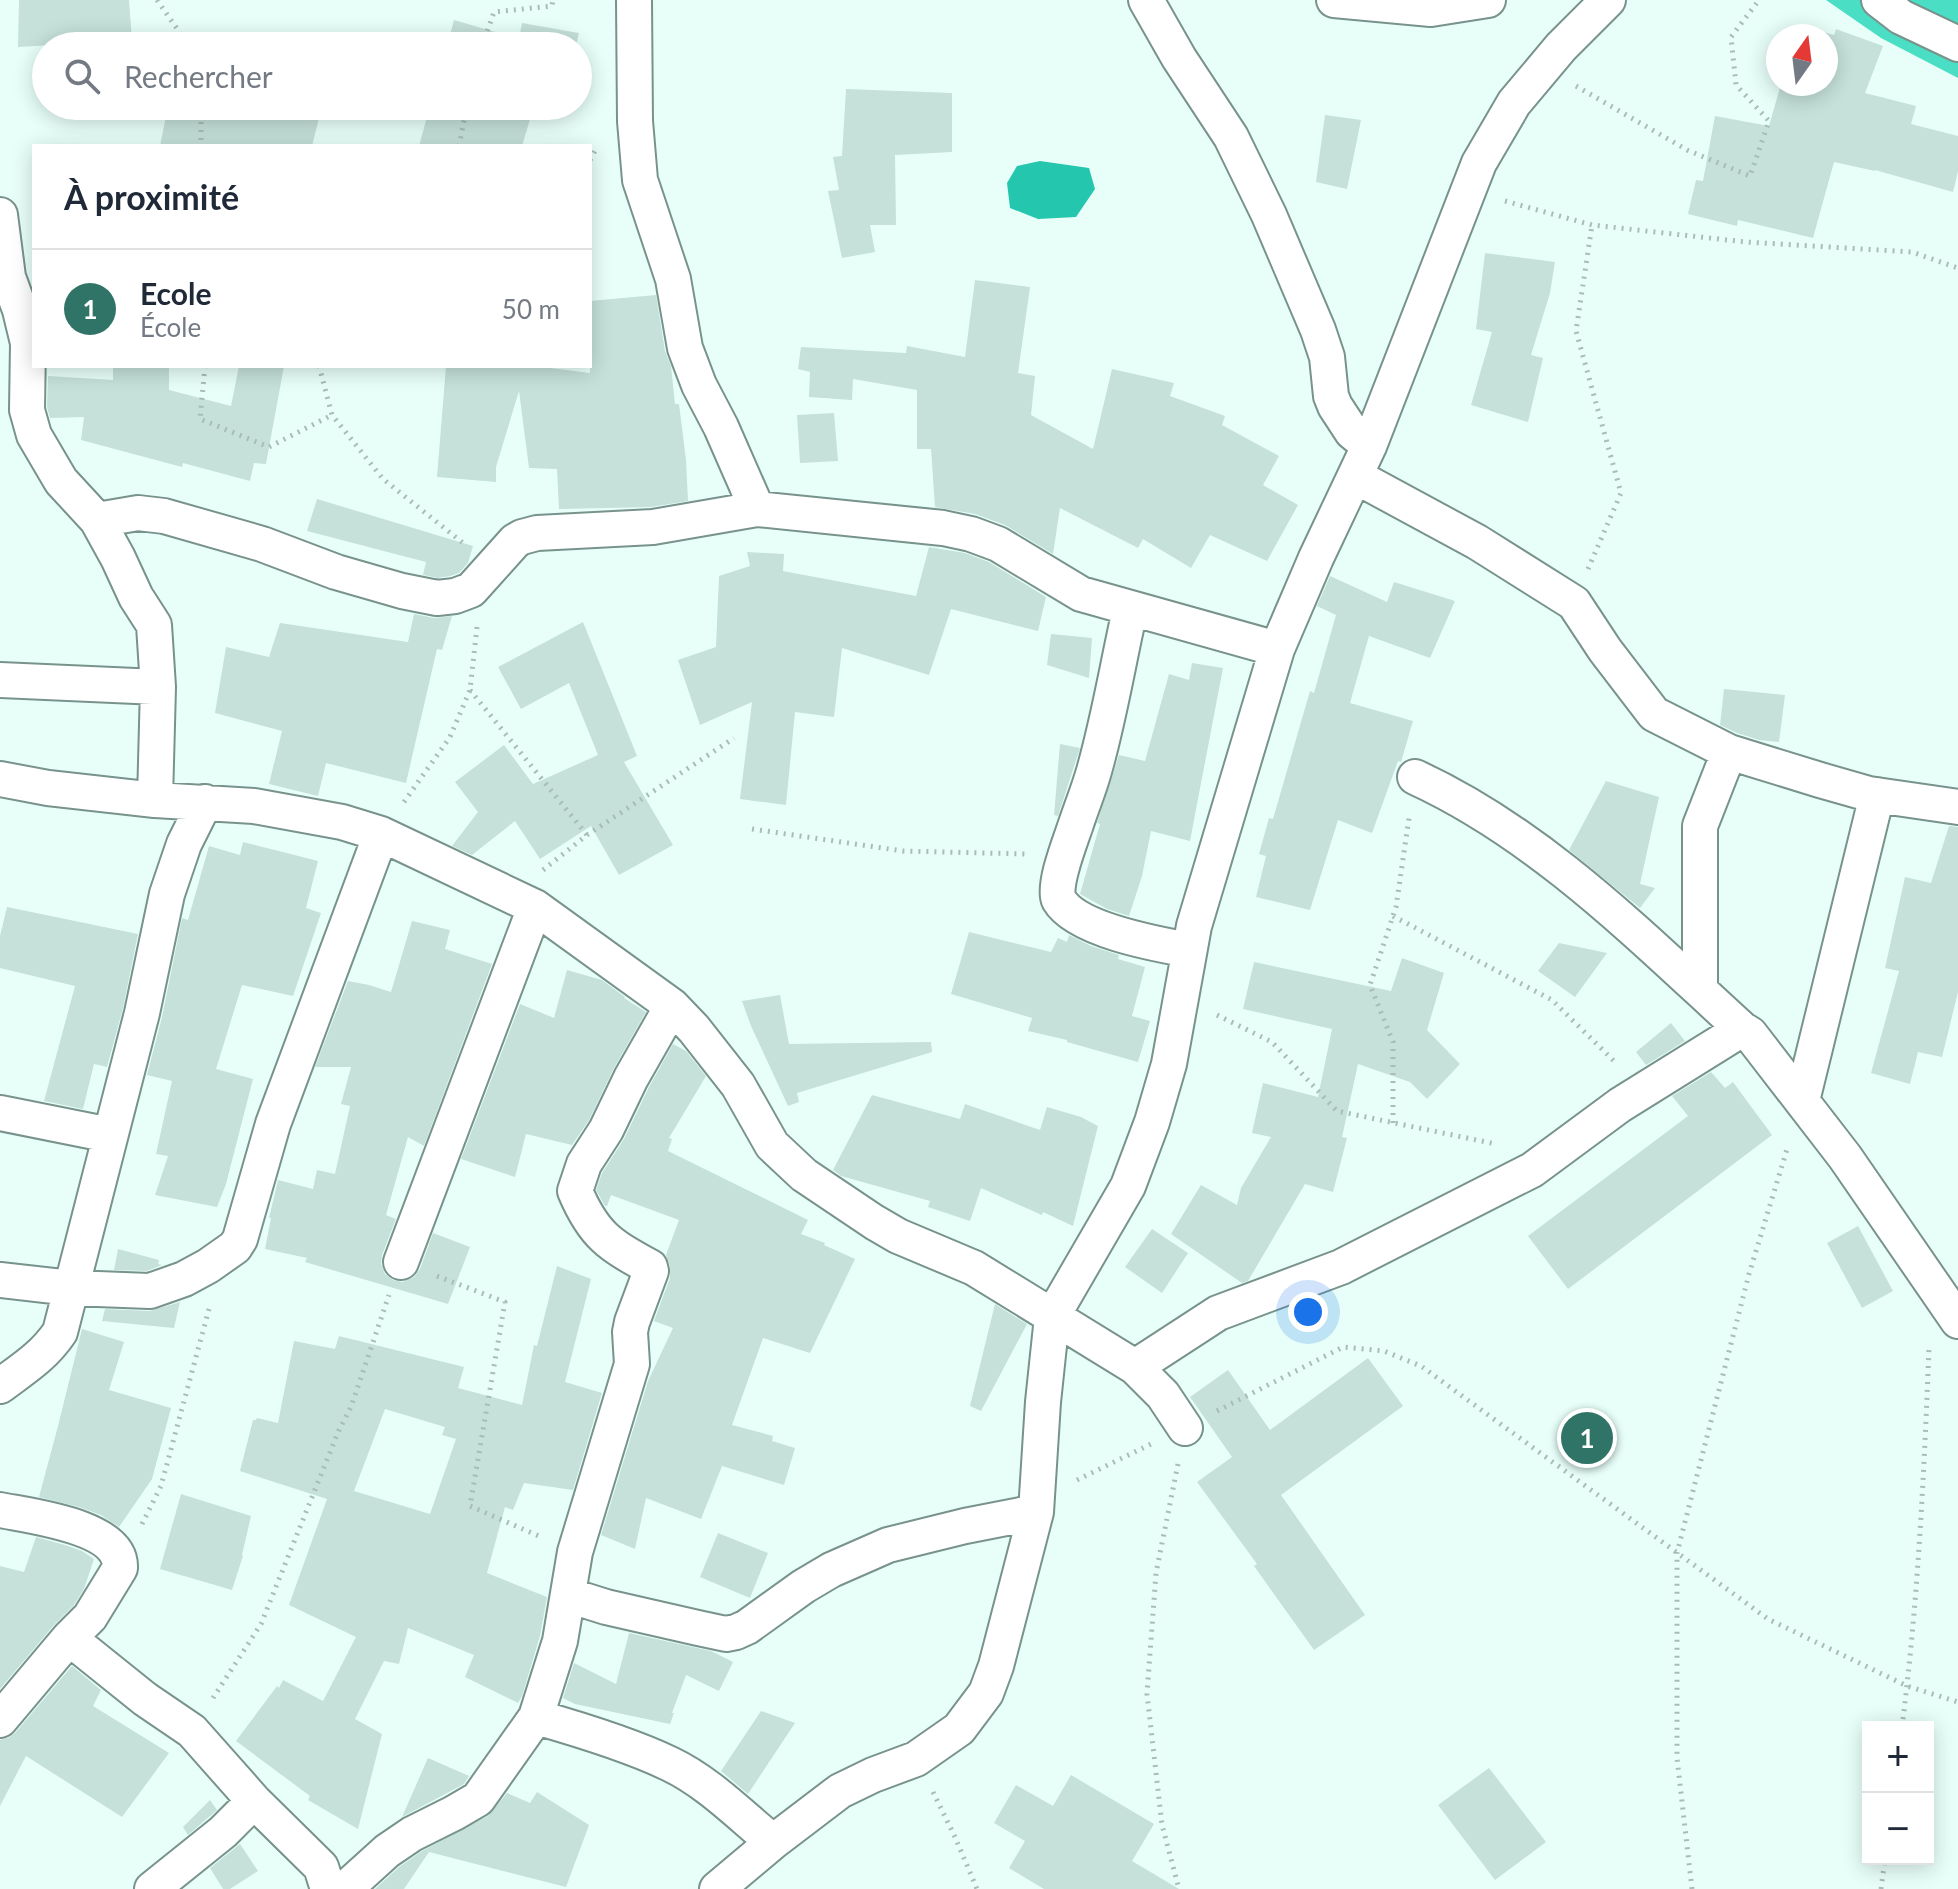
<!DOCTYPE html>
<html lang="fr">
<meta charset="utf-8">
<style>
:root{--surface:#fff;--page:#f2f2f3;--text:#1f2937;--muted:#747a83;--line:#e0e1e3;--accent:#307468}
body{margin:0;font-family:Lato,sans-serif;background:var(--page);color:var(--text)}
.controls{position:absolute;right:24px;bottom:24px;display:grid;overflow:hidden;border-radius:0px;box-shadow:0 4px 20px #0003}
.controls button{width:72px;height:72px;display:grid;place-items:center;padding:0;border:0;border-bottom:2px solid var(--line);background:var(--surface);color:var(--text);font:40px sans-serif}
.compass{position:absolute;left:1766px;top:24px;width:72px;height:72px;border-radius:50%;background:var(--surface);box-shadow:0 4px 20px #0003;rotate:14deg}
.you{position:absolute;left:1308px;top:1312px;width:28px;height:28px;margin:-20px;border:6px solid #fff;border-radius:50%;background:#1a73e8;box-shadow:0 0 0 12px #1a73e833}
.badge{display:grid;place-items:center;width:52px;height:52px;border-radius:50%;background:var(--accent);color:#fff;font-size:26px;font-weight:700}
.pin{position:absolute;translate:-50% -50%;border:4px solid #fff;box-shadow:0 2px 8px #0006}
.list{margin:0;padding:0;list-style:none}
h2{display:flex;justify-content:space-between;align-items:center;height:104px;margin:0;padding:0 32px;font-size:34px}
h2 small{font-size:26px;font-weight:400;color:var(--muted)}
.list li{display:grid;grid-template-columns:52px 1fr auto;gap:24px;align-items:center;box-sizing:border-box;height:120px;padding:0 32px;border-top:2px solid var(--line)}
.list b{display:block;font-size:30px;white-space:nowrap}
.list p{margin:0;font-size:26px;white-space:nowrap;color:var(--muted)}
.list em{font-size:26px;font-style:normal;color:var(--muted)}
.icon{flex:none;width:44px;height:44px;fill:none;stroke:currentColor;stroke-width:2;stroke-linecap:round;stroke-linejoin:round}
.map{position:relative;flex:none;width:1958px;height:1889px;overflow:hidden}
.search{position:absolute;background:var(--surface);box-shadow:0 4px 20px #0003;left:32px;top:32px;width:560px;height:88px;display:flex;align-items:center;gap:20px;box-sizing:border-box;padding:0 28px;border-radius:44px;color:var(--muted);font-size:30px}
.panel{position:absolute;background:var(--surface);box-shadow:0 4px 20px #0003;left:32px;top:144px;width:560px;height:224px;border-radius:0px}
.map>svg:first-child{display:block}
</style>
<div class="map">
<svg width="1958" height="1889" viewBox="0 0 1958 1889">
<rect width="100%" height="100%" fill="#e8fff9"/>
<path fill="#4adec5" d="M1826 0H1958V78L1881 38Z"/>
<path fill="#25c6ae" d="M1040 161 1089 168 1095 189 1076 217 1038 219 1010 208 1007 183 1017 166Z"/>
<path fill="#c5e1da" fill-rule="evenodd" d="M19 0H129L132 40 18 47Z
M454 20 519 39 522 23 579 33 576 46H447Z
M1801 26 1834 35 1836 29 1883 46 1865 93 1916 106 1911 124 1958 136V171L1953 192 1875 170V171L1834 162 1813 238 1738 220 1737 226 1688 214 1696 180 1703 181 1715 116 1769 126 1781 84H1826V36H1799Z
M846 89 952 93V152L895 155 896 225H870L875 252 842 258 828 191 839 190 833 157 842 156Z
M168 106H322L312 146H160Z
M430 106H534L522 146H419Z
M1325 115 1361 120 1347 189 1316 182Z
M1485 253 1555 262 1550 293 1531 355 1543 358 1528 422 1471 405 1492 332 1476 329Z
M975 280 1030 287 1018 373 1035 376 1031 415 1093 449 1112 369 1174 383 1170 396 1225 416 1222 425 1279 456 1263 485 1298 505 1267 561 1210 535 1191 568 1143 539 1138 548 1060 508 1053 554 1005 525 975 514 935 507 931 449H917V390L853 379 852 400 809 397 810 372 798 369 801 347 906 353 907 346 965 357Z
M656 295 665 351 671 366 675 404H679L686 460 688 501 651 507 559 509 557 469 529 468 519 391 496 467V482L437 477 446 366H534L590 373V301Z
M113 366H169V390L231 406 239 366H284L266 464 254 463 250 481 183 463 182 467 81 440 84 417 50 418 47 407 48 376 113 380Z
M834 413 838 461 800 463 797 415Z
M317 499 473 546 468 563 459 573 450 576 438 578 423 575 426 562 307 531Z
M929 547 965 553 989 562 1046 597 1038 631 951 609 929 675 842 648 834 717 795 712 786 805 740 799 752 702 700 725 678 660 716 647 719 576 750 566 747 552 784 554 783 571 916 596Z
M1330 576 1387 602 1394 582 1455 601 1430 658 1369 636 1350 703 1413 721 1401 762 1398 761 1372 833 1338 820 1310 910 1256 897 1266 856 1259 854 1269 818 1273 819 1310 691 1314 693 1336 615 1317 606Z
M414 614 434 618 452 616 442 650 437 649 406 783 326 763 318 796 269 784 282 731 215 713 226 647 269 657 280 623 408 642Z
M583 622 637 756 624 762 673 845 619 875 591 826 540 859 515 821 472 855 452 846 478 812 455 782 504 745 533 784 598 755 569 683 521 709 498 667Z
M1051 634 1092 638 1089 678 1047 665Z
M1192 663 1223 668 1190 841 1151 831 1142 876 1129 916 1107 909 1080 894 1100 824 1097 823 1119 755 1145 761 1169 674 1189 680Z
M1724 689 1785 695 1779 742 1759 740 1737 733 1720 725Z
M1060 744 1080 748 1058 816 1054 815Z
M1606 781 1659 797 1640 884 1655 888 1640 908 1569 850Z
M1949 826 1958 827V992L1942 1057 1918 1052 1910 1084 1871 1073 1899 971 1885 968 1905 877 1931 883Z
M243 842 318 861 306 908 321 913 293 996 242 985 216 1069 253 1079 226 1184 217 1207 155 1195 168 1156 156 1154 172 1081 147 1075 162 1017 182 918 188 920 209 846 240 855Z
M7 907 138 934 123 1008 107 1067 94 1064 83 1109 44 1101 75 986 0 968V936Z
M412 921 450 930 445 949 492 964 424 1146 408 1137 386 1215 396 1219 382 1255 381 1264 385 1274 393 1280 403 1282 414 1277 420 1269 433 1233 470 1247 448 1304 305 1262 307 1258 265 1249 271 1218H269L278 1180 313 1189 317 1170 335 1174 350 1106 341 1104 351 1067H315L348 981 369 985 391 992Z
M969 932 1051 952 1058 938 1067 942 1069 935 1091 946 1119 955 1118 959 1145 967 1132 1016 1150 1021 1138 1062 1067 1042V1040L1028 1031 1032 1018 951 994Z
M1559 943 1607 953 1575 997 1538 971Z
M1402 958 1444 973 1427 1030 1460 1064 1427 1099 1410 1082 1358 1064 1342 1137 1347 1138 1333 1192 1305 1184 1248 1281 1242 1283 1171 1234 1201 1185 1237 1205 1241 1188 1271 1137 1252 1133 1263 1083 1318 1097 1332 1029 1243 1009 1254 962 1391 991Z
M567 970 602 980 625 997 624 998 646 1012 614 1068 589 1120 572 1145 526 1134 515 1177 461 1159 520 1004 554 1018Z
M780 995 789 1044 931 1042 932 1052 797 1093 799 1102 788 1106 751 1026 742 1001Z
M1671 1023 1685 1041 1646 1065 1636 1052Z
M673 1044 686 1051 706 1076 669 1138 672 1139 668 1151 808 1220 801 1234 825 1243 824 1245 855 1259 810 1353 763 1338 732 1425 773 1436 772 1441 795 1448 784 1485 722 1466 701 1519 646 1498 635 1549 601 1535 648 1381 673 1328 654 1321 670 1278V1266L666 1255 679 1220 611 1195 607 1206H605L596 1190 602 1173 624 1139 649 1087Z
M1711 1072 1725 1088 1733 1082 1772 1135 1568 1289 1528 1236 1688 1116 1672 1096Z
M872 1095 960 1119 965 1104 1040 1130 1047 1107 1081 1117 1098 1126 1073 1226 1043 1212 1042 1215 981 1188 970 1221 928 1207 930 1201 841 1176 833 1170Z
M1858 1226 1893 1291 1862 1308 1827 1243Z
M1152 1229 1188 1253 1162 1293 1125 1267Z
M118 1249 159 1260 158 1264 162 1265 147 1271 114 1270Z
M557 1266 591 1279 565 1382 602 1393 573 1490 524 1483 513 1510 505 1507 487 1573 547 1597 540 1636 522 1696 518 1703 465 1677 474 1655 408 1628 399 1664 384 1661 355 1719 382 1734 358 1829 308 1800 310 1796 236 1741 277 1686 279 1688 283 1680 323 1701 356 1637 289 1605 327 1499 240 1471 253 1420H256L257 1418 278 1423 294 1341 335 1349 339 1336 464 1367 458 1388 522 1405 534 1345 537 1346ZM385 1409 445 1427 442 1435 456 1439 430 1514 354 1491Z
M180 1302 174 1328 102 1321 105 1309 150 1311Z
M995 1304 1027 1324 981 1411 970 1406Z
M82 1329 124 1342 109 1390 171 1408 152 1479 119 1527 101 1515 79 1507 39 1497 58 1426Z
M1368 1358 1403 1406 1281 1495 1365 1615 1314 1650 1254 1566 1257 1564 1197 1482 1232 1457 1190 1397 1228 1370 1270 1430Z
M181 1494 251 1516 242 1555 243 1556 232 1590 160 1569Z
M718 1533 768 1553 750 1598 700 1577Z
M36 1537 65 1545 82 1551 94 1559 84 1589 74 1605 54 1625 0 1689V1566L24 1572Z
M629 1633 711 1651 733 1662 719 1691 686 1675 672 1713H674L670 1724 575 1704 563 1698 574 1663 616 1684Z
M72 1666 101 1690 93 1706 169 1753 122 1817 26 1756 0 1806V1740L8 1738 15 1733Z
M761 1711 795 1723 748 1794 721 1771Z
M428 1758 469 1776 464 1784 402 1817Z
M1489 1768 1546 1842 1495 1880 1438 1805Z
M1071 1775 1154 1824 1132 1861 1179 1889H1044L1009 1868 1025 1841 994 1823 1016 1785 1053 1806Z
M537 1792 589 1825 566 1887 429 1852 404 1889H375L399 1867 422 1851 488 1816 507 1793 530 1803Z
M210 1800 217 1810 188 1835 183 1827Z
M240 1844 258 1871 230 1889H223L210 1868Z"/>
<g fill="none" stroke-linecap="round" stroke-linejoin="round">
<defs>
<path id="minor" d="M634 0 635 121 640 180 673 279 685 348 699 385 721 427 757 509 943 528 971 534 998 544 1081 594 1277 649
M1146 0 1179 58 1231 137 1269 215 1318 330 1327 357 1331 396 1335 406 1352 432 1369 446
M1334 0 1431 9 1488 0
M1879 0 1901 17 1958 44
M0 215 8 277 20 310 28 343 27 410 34 435 61 481 97 520 118 558 136 597 154 625 158 687 155 800
M1355 476 1477 542 1574 603 1605 650 1654 714 1729 752 1820 780 1869 794 1958 807
M97 520 138 513 164 516 262 544 336 572 402 591 437 598 455 596 471 590 515 541 522 537 537 533 653 527 757 509
M1130 610C1118 663 1109 719 1094 771 1089 789 1082 806 1076 824 1071 839 1052 887 1059 900 1077 930 1156 944 1189 950
M0 680 158 687
M1415 777C1541 835 1641 937 1742 1029
M0 779 48 788 155 800 254 806 342 822 381 834 535 907 672 1006 694 1029 738 1085 772 1145 804 1175 874 1222 898 1236 974 1268 1135 1367 1163 1395 1185 1428
M1700 990V826L1729 752
M1802 1101 1877 795
M0 1113 110 1135
M401 1262 535 907
M0 1280 71 1288 150 1291 184 1279 208 1266 235 1247 240 1239 273 1124 381 834
M1135 1367 1218 1313 1341 1267 1532 1170 1620 1105 1742 1029 1750 1034 1845 1157 1958 1321
M0 1386C23 1369 44 1356 60 1332L142 1013 167 894 184 844 205 802
M0 1510C29 1516 122 1526 120 1568L90 1617 69 1638 145 1699 192 1731 254 1801
M568 1595 606 1607 698 1628 726 1634 736 1632 747 1627 804 1586 831 1570 888 1545 965 1526 1036 1512
M536 1717C578 1729 631 1745 670 1764 708 1782 740 1815 773 1842
M0 1720 69 1638
M152 1889 223 1832 254 1801 321 1867 328 1889
M345 1889 387 1851 412 1834 454 1813 478 1799 536 1717 560 1641 575 1552 632 1364 630 1332 632 1322 651 1271 650 1267C610 1245 594 1236 575 1191L584 1164 606 1130 631 1078 672 1006
M717 1889 773 1842 840 1791 873 1775 916 1759 959 1729 986 1693 996 1666 1036 1512 1043 1402 1052 1317 1128 1186 1152 1122 1169 1064 1194 926 1277 649 1316 558 1369 446 1479 163 1514 103 1561 47 1608 0"/>
</defs>
<use href="#minor" stroke="#78928c" stroke-width="38"/>
<path stroke="#a9bcb7" stroke-width="5" stroke-dasharray="2 6" stroke-linecap="butt" d="M157 0 189 46
M482 46 494 12 552 6 553 0
M1576 86 1687 150 1750 176 1769 121 1736 85 1731 37 1759 0
M201 106V146
M459 146 467 106
M590 160 597 147
M1505 201 1592 225 1746 242 1912 252 1958 268
M205 366 200 419 269 447 332 415
M319 366 332 415 383 479 463 543
M1588 569 1621 493 1576 331 1592 225
M470 690 587 835
M404 802 450 737 470 690 477 627
M752 829 903 851 1026 854
M543 870 587 835 734 738
M1393 916 1552 1000 1615 1062
M1217 1015 1272 1042 1337 1111 1496 1144
M1393 1123V1042L1370 985 1396 907 1409 818
M437 1276 505 1302 470 1506 541 1537
M1217 1411 1343 1347 1384 1351 1421 1366 1768 1619 1907 1686 1958 1702
M1178 1464 1156 1573 1147 1694 1162 1825 1179 1889
M1077 1480 1151 1444
M142 1524 161 1486 209 1309
M213 1698 261 1624 339 1430 351 1407 389 1295
M1902 1727C1918 1602 1924 1474 1929 1348
M933 1792 955 1837 977 1889
M1692 1889 1677 1758V1553L1749 1274 1788 1146
M1881 1889 1885 1859"/>
<use href="#minor" stroke="#fff" stroke-width="34"/>
</g>
</svg>
<div class="controls">
<button>+</button>
<button>−</button>
</div>
<svg class="compass" viewBox="-18 -18 36 36"><path d="M0-13l5 13h-10z" fill="#e53935"/><path d="M0 13l5-13h-10z" fill="#747a83"/></svg>
<div class="you"></div>
<div class="pin badge" style="left:1587px;top:1438px">1</div>
<div class="search"><svg class="icon" aria-label="search" viewBox="0 0 24 24"><circle cx="10" cy="10" r="6"/><path d="M15 15l6 6"/></svg>Rechercher</div>
<section class="panel">
<h2>À proximité<small></small></h2>
<ul class="list">
<li><span class="badge">1</span><div><b>Ecole</b><p>École</p></div><em>50 m</em></li>
</ul>
</section>
</div>
